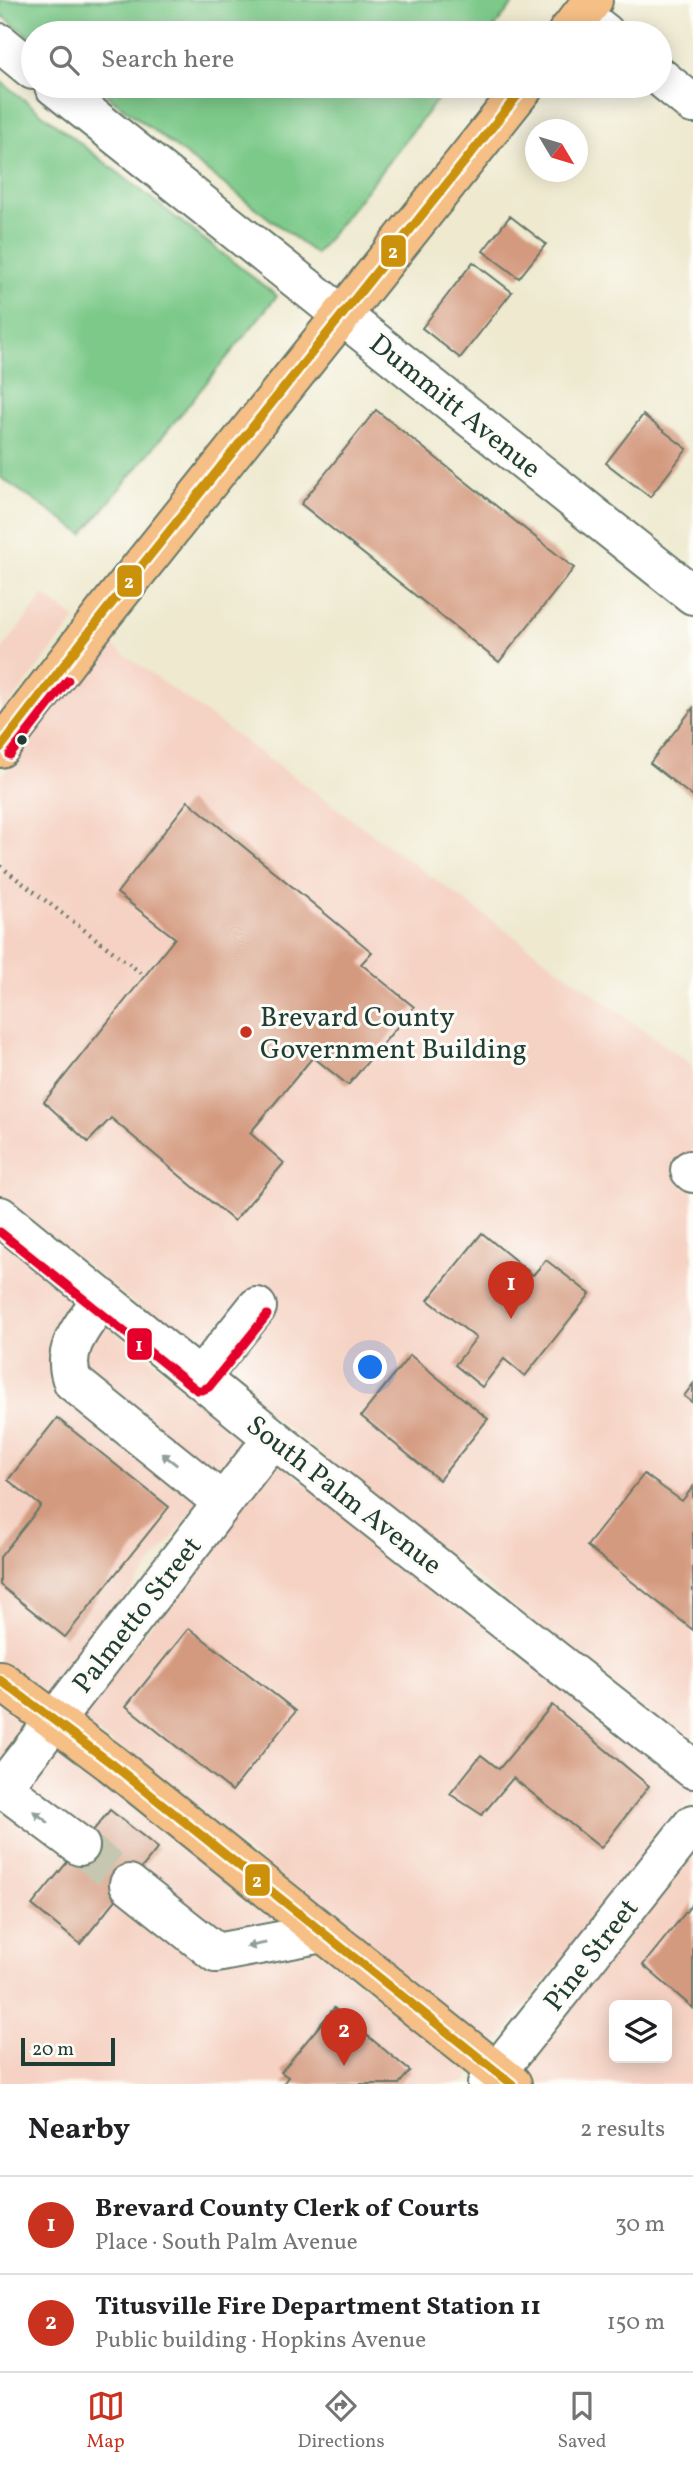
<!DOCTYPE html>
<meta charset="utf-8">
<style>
:root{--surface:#fff;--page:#f6f6f6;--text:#202124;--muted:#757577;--line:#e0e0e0;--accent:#c8321e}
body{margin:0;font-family:Vollkorn,serif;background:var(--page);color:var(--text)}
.controls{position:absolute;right:21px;bottom:21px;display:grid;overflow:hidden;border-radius:10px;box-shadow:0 4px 18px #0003}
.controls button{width:63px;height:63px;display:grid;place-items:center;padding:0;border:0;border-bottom:2px solid var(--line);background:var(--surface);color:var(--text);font:35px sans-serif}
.compass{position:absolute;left:525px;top:119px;width:63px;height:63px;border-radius:50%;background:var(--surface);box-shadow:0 4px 18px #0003;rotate:128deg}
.scale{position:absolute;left:21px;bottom:18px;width:94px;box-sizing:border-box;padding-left:7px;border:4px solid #1f3d34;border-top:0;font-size:19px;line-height:24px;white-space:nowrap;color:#1f3d34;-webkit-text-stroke:5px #fdfcf7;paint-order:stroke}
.you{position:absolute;left:371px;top:1368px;width:24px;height:24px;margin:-18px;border:5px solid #fff;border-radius:50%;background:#1a73e8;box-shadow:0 0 0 10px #1a73e833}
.badge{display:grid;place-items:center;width:46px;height:46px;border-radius:50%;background:var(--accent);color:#fff;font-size:23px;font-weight:700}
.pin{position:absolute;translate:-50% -58px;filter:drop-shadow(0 2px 4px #0008)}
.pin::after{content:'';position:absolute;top:37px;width:24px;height:21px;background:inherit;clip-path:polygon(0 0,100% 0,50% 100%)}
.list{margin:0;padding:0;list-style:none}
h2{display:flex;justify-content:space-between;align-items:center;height:91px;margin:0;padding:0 28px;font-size:30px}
h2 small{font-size:23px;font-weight:400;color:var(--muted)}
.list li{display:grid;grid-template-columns:46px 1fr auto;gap:21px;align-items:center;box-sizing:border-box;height:98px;padding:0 28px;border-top:2px solid var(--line)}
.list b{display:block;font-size:26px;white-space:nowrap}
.list p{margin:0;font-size:23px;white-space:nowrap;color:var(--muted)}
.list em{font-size:23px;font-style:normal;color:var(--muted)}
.icon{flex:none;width:38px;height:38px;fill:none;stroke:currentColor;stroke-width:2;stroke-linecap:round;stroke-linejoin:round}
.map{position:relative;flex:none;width:693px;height:2084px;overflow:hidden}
.search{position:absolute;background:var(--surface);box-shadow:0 4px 18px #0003;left:21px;right:21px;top:21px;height:77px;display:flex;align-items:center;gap:18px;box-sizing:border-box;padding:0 24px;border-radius:38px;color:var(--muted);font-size:26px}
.sheet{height:287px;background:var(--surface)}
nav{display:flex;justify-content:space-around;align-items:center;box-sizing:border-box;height:98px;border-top:2px solid var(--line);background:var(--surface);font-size:19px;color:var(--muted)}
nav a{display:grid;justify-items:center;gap:4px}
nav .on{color:var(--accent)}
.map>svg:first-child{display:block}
</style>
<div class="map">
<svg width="693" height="2084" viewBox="0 0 693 2084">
<rect width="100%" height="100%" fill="#fdfcf7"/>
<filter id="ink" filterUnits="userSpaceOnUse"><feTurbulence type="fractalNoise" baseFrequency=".0143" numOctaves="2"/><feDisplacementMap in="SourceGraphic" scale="14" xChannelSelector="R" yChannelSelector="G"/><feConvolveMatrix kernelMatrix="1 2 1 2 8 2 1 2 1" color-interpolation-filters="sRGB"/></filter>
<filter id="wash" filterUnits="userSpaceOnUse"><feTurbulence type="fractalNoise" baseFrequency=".00686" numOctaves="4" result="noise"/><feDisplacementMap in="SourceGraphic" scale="28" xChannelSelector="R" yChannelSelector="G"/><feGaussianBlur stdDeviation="1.57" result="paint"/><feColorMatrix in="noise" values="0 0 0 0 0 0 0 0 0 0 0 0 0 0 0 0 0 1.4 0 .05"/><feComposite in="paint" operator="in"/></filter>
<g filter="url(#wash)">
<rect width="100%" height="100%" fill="#eee9cf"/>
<path fill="#f5d2c3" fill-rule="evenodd" d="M44 595 76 619 0 717V652Z
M106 641 693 1066V1749L284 1425 0 1195V778Z
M0 1237 249 1439 49 1696 0 1660Z
M278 1462 693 1790V1795L493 2047 79 1718Z
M0 1700 29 1722 0 1761Z
M59 1744 473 2073 463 2084H0V1821Z
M693 1854V2084H539L521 2070ZM614 2005H667V2058H614Z"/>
<path fill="#7bc989" stroke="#4d835e" stroke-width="2" d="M0 0H516L490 33H33V39L0 14Z
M0 81 277 296 83 534 0 477Z
M95 86H448L316 254Z"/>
<g id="blocks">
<path fill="#d49a7f" d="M510 216 546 244 519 278 483 251Z
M473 262 512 292 460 358 422 328Z
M376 410 574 568 499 662 301 504Z
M643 415 687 449 650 497 606 463Z
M693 708V797L650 763Z
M188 801 372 952 361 964 414 1007 348 1085 313 1057 250 1133 284 1163 234 1221 111 1118 88 1142 44 1102 175 938 117 893Z
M482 1233 533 1275 546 1260 590 1294 525 1376 504 1359 482 1387 455 1365 476 1338 428 1300Z
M410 1355 488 1419 439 1480 361 1416Z
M693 1384V1403L684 1396Z
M57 1418 169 1507 65 1637 0 1585V1557L41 1506 8 1480Z
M644 1474 682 1501 693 1487V1630L587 1546Z
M189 1628 296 1711 232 1791 126 1706Z
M552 1705 649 1786 601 1848 513 1778 482 1815 450 1794 481 1755 499 1769Z
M110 1810 158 1848 80 1944 32 1905Z
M693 1903V2008L643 1965Z
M334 2008 410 2071 399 2084H283L288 2077 281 2072Z"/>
</g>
</g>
<g filter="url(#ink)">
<use href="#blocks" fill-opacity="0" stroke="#67796a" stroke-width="2"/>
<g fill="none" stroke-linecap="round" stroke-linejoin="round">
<path stroke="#c5c7b0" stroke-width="38" stroke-dasharray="38 19" stroke-linecap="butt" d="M80 1846 129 1884"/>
<defs>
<path id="minor" d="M582 15 605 33
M0 43 33 70
M660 77 693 104
M54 86 693 595
M690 1170 693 1173
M0 1216 273 1438 693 1769
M102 1298C84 1325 59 1349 73 1382L222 1502
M200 1378 257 1307
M3 1788 80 1846
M0 1791 273 1438
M129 1884 216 1953 323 1933
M487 2084 693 1824"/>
<path id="major" d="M567 33 593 0
M0 748 104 613 525 86
M0 1680 111 1763 512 2084"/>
</defs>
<use href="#minor" stroke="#67796a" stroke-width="42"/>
<use href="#major" stroke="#67796a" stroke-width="42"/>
<path stroke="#67796a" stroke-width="4.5" stroke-dasharray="2 5" stroke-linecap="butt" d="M0 866 145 976"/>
<use href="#minor" stroke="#fff" stroke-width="38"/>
<use href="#major" stroke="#f5bf86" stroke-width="38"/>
<defs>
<path id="bus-1" d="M0 748 104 613 525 86
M0 1680 111 1763 512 2084"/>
<path id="bus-2" d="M10 755 68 680
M0 1232 197 1390H202L209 1387 267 1315"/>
</defs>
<use href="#bus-1" stroke="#fdfcf7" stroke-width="14"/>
<use href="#bus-2" stroke="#fdfcf7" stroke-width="14"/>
<use href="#bus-1" stroke="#cc910a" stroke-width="9"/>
<use href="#bus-2" stroke="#e4002b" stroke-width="9"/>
</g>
<defs><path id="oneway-solid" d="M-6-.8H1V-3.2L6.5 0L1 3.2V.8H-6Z" transform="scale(1.75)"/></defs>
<g fill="#8f9e9a">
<use href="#oneway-solid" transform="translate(169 1459) rotate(-142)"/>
<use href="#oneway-solid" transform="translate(41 1817) rotate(-143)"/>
<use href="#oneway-solid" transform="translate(256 1945) rotate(169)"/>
</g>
</g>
<circle fill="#1f3d34" stroke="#fdfcf7" stroke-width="2.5" cx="22" cy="740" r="6"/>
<circle fill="#c8321e" stroke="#fdfcf7" stroke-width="2.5" cx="246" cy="1032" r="7"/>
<g text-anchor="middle" stroke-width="6" stroke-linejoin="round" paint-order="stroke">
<g font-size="28" fill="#1f3d34" stroke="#fdfcf7">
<text transform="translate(456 405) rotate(39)" y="10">Dummitt Avenue</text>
<text transform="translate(345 1494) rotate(38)" y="10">South Palm Avenue</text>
<text transform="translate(136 1614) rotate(-52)" y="10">Palmetto Street</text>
<text transform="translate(590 1954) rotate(-52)" y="10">Pine Street</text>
</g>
<g font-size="28" fill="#1f3d34" stroke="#fdfcf7" text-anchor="start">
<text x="260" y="1026">Brevard County<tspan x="260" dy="32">Government Building</tspan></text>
</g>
</g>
<g stroke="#fdfcf7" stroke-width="2.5">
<rect x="380" y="234" width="27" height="34" rx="7" fill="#cc910a"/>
<rect x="116" y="564" width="27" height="34" rx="7" fill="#cc910a"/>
<rect x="126" y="1327" width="27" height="34" rx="7" fill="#e4002b"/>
<rect x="244" y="1863" width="27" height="34" rx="7" fill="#cc910a"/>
</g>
<g font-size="19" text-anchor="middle" font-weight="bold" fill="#fff">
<text x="393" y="258">2</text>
<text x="129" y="588">2</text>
<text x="139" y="1351">1</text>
<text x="257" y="1887">2</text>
</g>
</svg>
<div class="controls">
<button><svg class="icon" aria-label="layers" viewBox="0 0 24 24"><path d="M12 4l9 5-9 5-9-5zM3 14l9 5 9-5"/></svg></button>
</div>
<svg class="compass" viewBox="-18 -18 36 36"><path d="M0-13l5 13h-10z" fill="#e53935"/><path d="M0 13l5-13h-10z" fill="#757577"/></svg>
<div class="scale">20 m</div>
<div class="you"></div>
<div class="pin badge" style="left:511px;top:1319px">1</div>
<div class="pin badge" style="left:344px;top:2066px">2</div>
<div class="search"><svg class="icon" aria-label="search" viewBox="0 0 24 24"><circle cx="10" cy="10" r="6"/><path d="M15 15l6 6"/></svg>Search here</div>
</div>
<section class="sheet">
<h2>Nearby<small>2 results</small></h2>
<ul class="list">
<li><span class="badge">1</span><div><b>Brevard County Clerk of Courts</b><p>Place · South Palm Avenue</p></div><em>30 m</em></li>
<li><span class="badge">2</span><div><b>Titusville Fire Department Station 11</b><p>Public building · Hopkins Avenue</p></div><em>150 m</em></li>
</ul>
</section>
<nav>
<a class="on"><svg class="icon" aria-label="map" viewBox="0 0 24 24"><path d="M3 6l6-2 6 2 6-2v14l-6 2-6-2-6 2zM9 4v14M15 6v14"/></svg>Map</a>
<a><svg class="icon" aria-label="directions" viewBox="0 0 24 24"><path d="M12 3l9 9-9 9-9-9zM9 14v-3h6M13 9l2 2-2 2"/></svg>Directions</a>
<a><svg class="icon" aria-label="saved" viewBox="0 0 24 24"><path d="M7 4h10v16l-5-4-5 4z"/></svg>Saved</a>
</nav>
